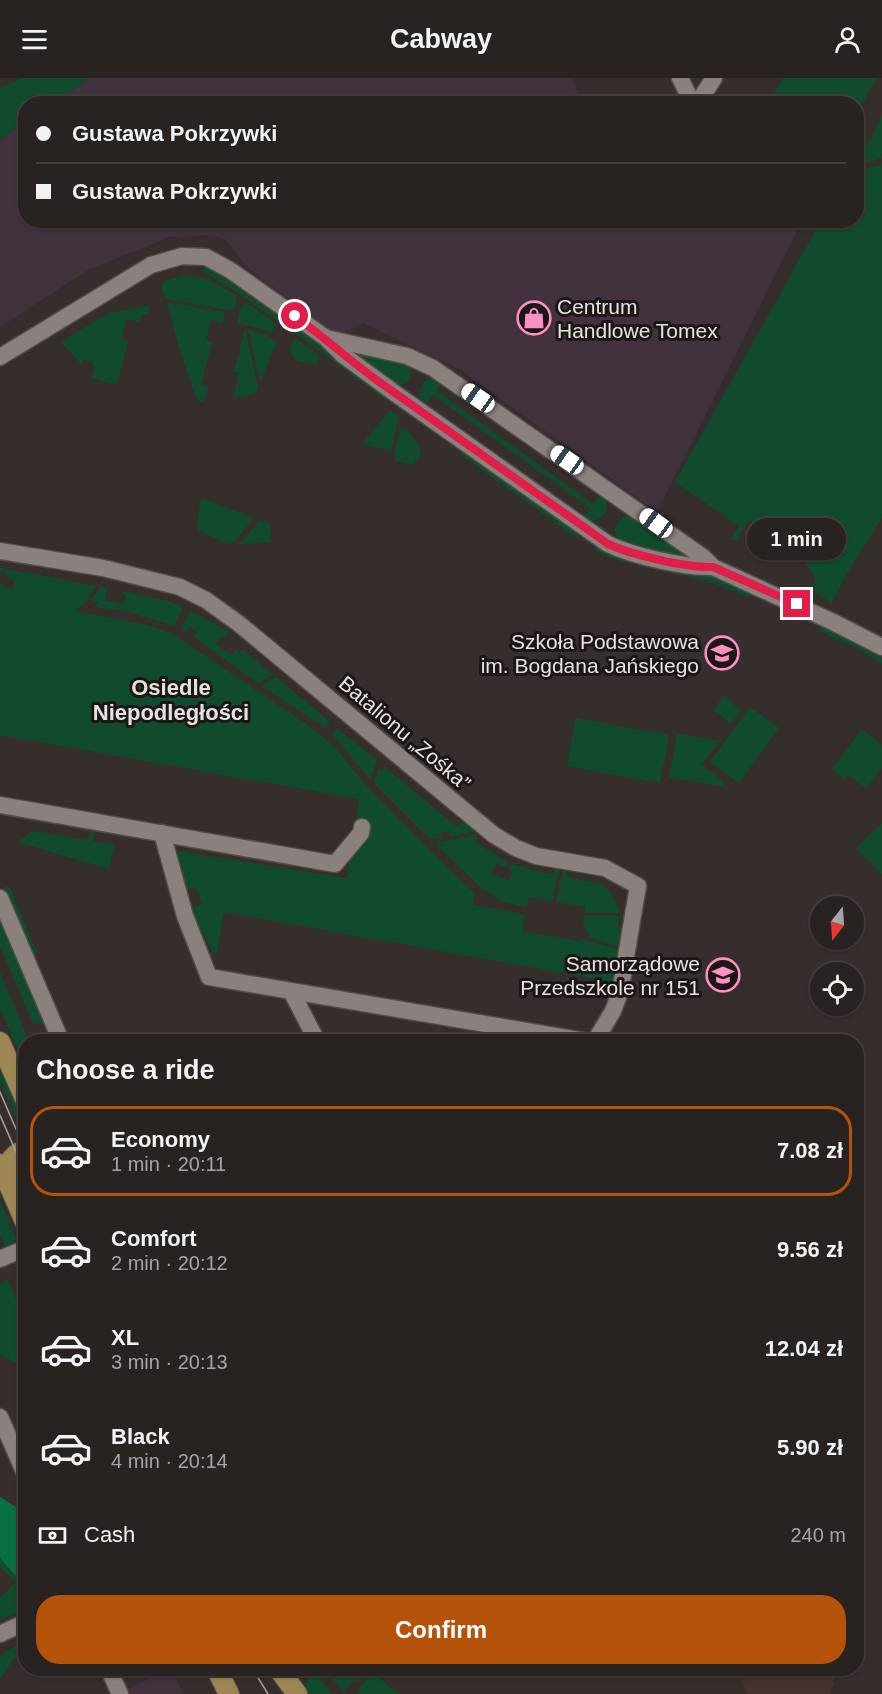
<!DOCTYPE html>
<html lang="en">
<head>
<meta charset="utf-8">
<style>
	body { margin:0; font-family:Helvetica,sans-serif; background:#342f2e; color:#f1f3f6; height:100vh; display:flex; flex-direction:column; font-size:22px; white-space:nowrap }
	* { box-sizing:border-box; margin:0 }
	p { font-size:20px; color:#a5a4a5 }
	.icon { flex:none; width:33px; height:33px; fill:none; stroke:currentColor; stroke-width:2; stroke-linecap:round; stroke-linejoin:round }
	.map { position:relative; flex:1; overflow:hidden }
	.side { position:absolute; left:18px; top:956px; width:846px; height:642px; display:flex; flex-direction:column; background:#282221; border-radius:24px; box-shadow:0 2px 4px #0004,0 0 0 2px #443f3f }
	.side>* { flex:none }
	.hud { position:absolute; left:18px; top:18px; width:846px; height:132px; border-radius:24px; box-shadow:0 2px 4px #0004,0 0 0 2px #443f3f; display:grid; align-content:center; height:132px; padding:0 18px; background:#282221 }
	.needle { width:39px; rotate:197deg }
	.controls { position:absolute; left:810px; top:818px; display:grid; gap:12px }
	.controls a { display:grid; place-items:center; width:54px; height:54px; border-radius:50%; background:#282221; box-shadow:0 2px 4px #0004,0 0 0 2px #443f3f; font-size:30px }
	.end { position:absolute; width:27px; height:27px; margin:-14px; border:8px solid #e11d48; background:#fff; box-shadow:0 0 0 3px #fff }
	.from { border-radius:50% }
	.bubble { position:absolute; height:42px; border-radius:21px; background:#282221; box-shadow:0 2px 4px #0004,0 0 0 2px #443f3f; font-size:20px; font-weight:700; line-height:42px; text-align:center }
	.car { position:absolute; width:18px; height:36px; margin:-18px -9px; border-radius:8px; box-shadow:0 0 4px 2px #0007; background:linear-gradient(#fff 24%,#345 0 40%,#fff 0 76%,#345 0 86%,#fff 0) }
	.hud b { display:flex; align-items:center; gap:21px; height:57px; font-size:22px }
	.hud b+b { border-top:2px solid #443f3f }
	.hud i { width:15px; height:15px; background:#f1f3f6 }
	ul { padding:0; list-style:none }
	li { display:flex; align-items:center; gap:18px; height:90px; margin:0 12px 9px; padding:0 6px; border:3px solid transparent; border-radius:24px }
	li div { flex:1 }
	li b { display:block; font-size:22px }
	li em { font-style:normal; font-weight:700 }
	li.current { border-color:#b45309 }
	li>.icon { width:54px; height:54px; stroke-width:1.5 }
	h2 { padding:0 18px; font-size:27px; line-height:72px }
	.pay { display:flex; align-items:center; gap:15px; height:66px; padding:0 18px; font-size:22px }
	.pay p { margin-inline-start:auto }
	.button { display:flex; gap:12px; margin-top:auto; padding:12px 18px }
	.button a { flex:1; height:69px; border-radius:24px; background:#b45309; color:#fff; font-size:24px; font-weight:700; line-height:69px; text-align:center }
	header { display:flex; justify-content:space-between; align-items:center; height:78px; padding:0 18px; background:#282221; font-size:27px; font-weight:700 }
	.map>svg:first-child { display:block }
</style>
</head>
<body>
<header><svg class="icon" aria-label="menu" viewBox="0 0 24 24"><path d="M4 6h16M4 12h16M4 18h16"/></svg>Cabway<svg class="icon" aria-label="person" viewBox="0 0 24 24"><circle cx="12" cy="8" r="4"/><path d="M4 21q1-7 8-7t8 7"/></svg></header>
<div class="map">
<svg width="882" height="1616" viewBox="0 0 882 1616">
	<rect width="100%" height="100%" fill="#362e2c"/>
	<!-- commercial -->
	<g fill="#42323e">
		<path d="M90 0H572L581 25 52 26Z"/>
		<path d="M25 43 26 142 802 143 657 434 458 290 363 245 337 257 249 191 225 161 219 159 204 157 170 159 88 192 0 249V62Z"/>
		<path d="M170 1590 184 1616H129L127 1612Z"/>
	</g>
	<!-- industrial -->
	<path fill="#46322f" d="M744 1590H833L835 1594 833 1604 834 1605 830 1616H749L746 1614 743 1604Z"/>
	<!-- green -->
	<g fill="#114b2e">
		<path d="M24 0H90L52 25 26 26 25 43 0 62V10Z"/>
		<path d="M784 0H877L857 34 856 26 768 25Z"/>
		<path d="M882 38V80L857 87V82L871 61Z"/>
		<path d="M882 87V440L846 497 832 525 814 514 815 499 794 465 748 442 737 463 731 461 739 448 675 404 821 143 856 142 857 93Z"/>
		<path d="M205 188 250 215 288 243 285 248 228 208 202 193Z"/>
		<path d="M187 197 210 202 237 218 234 233 166 221 161 209 164 203Z"/>
		<path d="M167 224 225 234 222 245 211 242 206 262 212 264 201 307 208 309 204 324 197 322 179 270Z"/>
		<path d="M247 225 277 247 271 254 237 245 241 228Z"/>
		<path d="M150 227 147 237 142 236 139 244 126 241 122 261 128 263 117 307 92 300 95 289 92 288 93 284 83 282 82 287 61 264 107 236Z"/>
		<path d="M295 248 386 314 385 321 292 253Z"/>
		<path d="M245 251 258 309 255 316 233 320 239 295 234 293Z"/>
		<path d="M248 252 264 256 277 264 260 304Z"/>
		<path d="M295 260 318 277 317 287 295 282 289 270Z"/>
		<path d="M345 271 409 286 411 295 408 304 398 309Z"/>
		<path d="M432 299 443 302 436 312 593 426 601 416C609 423 608 431 602 439 596 443 590 445 583 440L590 430 433 317 426 326C414 317 420 304 432 299Z"/>
		<path d="M390 332 399 338 391 373 362 366Z"/>
		<path d="M406 350 421 371 419 381 416 382 414 387 396 383 394 380 400 351Z"/>
		<path d="M464 371 577 454 579 462 460 376Z"/>
		<path d="M201 420 254 440 234 464 228 466 198 452 197 447Z"/>
		<path d="M626 437H632L699 482 624 468C611 456 612 448 626 437Z"/>
		<path d="M259 443 271 446 270 464 240 466Z"/>
		<path d="M600 469 702 495 752 515 750 519H747L713 505 610 480 594 472Z"/>
		<path d="M0 490 96 508 83 527 75 533 148 547 173 556 308 647 335 669 368 710 474 815 473 827 525 836 522 853 579 863 580 861 619 871 614 904 224 834 217 874 213 875 191 831 202 825 196 809 185 812 176 781 177 773 347 800 359 721 0 657V506L5 507V510L13 511 14 501 6 499V495L0 493Z"/>
		<path d="M101 509 107 510 105 522 124 526 126 517 123 516V513L168 523 183 530 174 548 129 534 95 529 98 524 90 522Z"/>
		<path d="M191 533 229 554 224 560 221 559 215 566 231 577 235 572 239 575 243 571 273 597 259 606 194 559 197 554 190 549 187 554 181 551Z"/>
		<path d="M821 547 882 580V586L859 572 818 552Z"/>
		<path d="M276 599 330 644 325 650 262 608Z"/>
		<path d="M723 618 741 632 731 646 714 632Z"/>
		<path d="M750 629 779 650 739 705 710 684Z"/>
		<path d="M575 640 669 657 660 705 567 688Z"/>
		<path d="M337 650 377 682 370 702 332 656Z"/>
		<path d="M862 651 882 667V690L866 710 848 697 845 701 832 691Z"/>
		<path d="M677 655 720 663 701 687 724 703 723 709 669 699Z"/>
		<path d="M385 689 457 749 465 740 476 753 452 758 448 754 439 755 443 759 430 761 374 705 378 691 382 693Z"/>
		<path d="M882 745V796L856 770Z"/>
		<path d="M90 751 95 752 93 763 114 767 109 791 18 764 32 753 88 762Z"/>
		<path d="M478 756 475 764 508 784 506 789 496 785 491 796 509 802 513 794 509 792 512 786 549 796 550 794 554 795 556 788 560 787 552 823 529 819 526 829 503 824 481 810 435 765Z"/>
		<path d="M564 788 567 790 566 799 602 806C609 812 618 823 619 835H585V829L556 824Z"/>
		<path d="M9 808 37 874 32 876 3 810Z"/>
		<path d="M584 838H626L625 840 619 839 618 849 624 850 620 868 592 861 583 847Z"/>
		<path d="M0 840 46 946 33 945 0 868Z"/>
		<path d="M0 894 29 963H26L25 989 0 930Z"/>
		<path d="M0 986 25 1046V1062L0 1003Z"/>
		<path d="M0 1122 16 1160 13 1165 5 1169 0 1157Z"/>
		<path d="M8 1202 25 1244V1285L21 1287 0 1277V1206Z"/>
		<path d="M0 1480 26 1508 25 1531 0 1542V1520L16 1504 0 1489Z"/>
		<path d="M25 1561V1573L13 1582 0 1601V1578Z"/>
		<path d="M309 1590H310L332 1616H308L305 1612Z"/>
		<path d="M327 1590H367L369 1592 359 1603H353L344 1614 325 1592Z"/>
		<path d="M373 1595 399 1616H361L358 1612Z"/>
	</g>
	<!-- forest -->
	<path fill="#097043" d="M0 1419 16 1429 25 1451V1508L0 1480Z"/>
	<g fill="none" stroke-linecap="round" stroke-linejoin="round">
		<!-- minor casing -->
		<g stroke="#524c49" stroke-width="19">
			<g id="minor">
				<path d="M680 0 693 26"/>
				<path d="M697 26 714 0"/>
				<path d="M326 260 407 278 433 290 703 479 713 489 833 544 882 569"/>
				<path d="M0 279 151 187 182 178 206 179 230 192 326 260 343 277 396 316 608 466C633 478 686 490 713 489"/>
				<path d="M0 473 103 490 180 509 206 522 238 545 494 757 516 770 536 778 605 790 638 808 620 914 613 933 595 963"/>
				<path d="M0 727 335 786 361 755 362 749"/>
				<path d="M162 755 185 838 209 899 585 963"/>
				<path d="M0 820 61 963"/>
				<path d="M291 913 317 963"/>
				<path d="M0 1181 26 1170"/>
				<path d="M0 1339 26 1398"/>
				<path d="M0 1556 26 1544"/>
				<path d="M108 1590 120 1616"/>
			</g>
		</g>
		<!-- major casing -->
		<g stroke="#524c49" stroke-width="22">
			<g id="major">
				<path d="M0 964 26 1023"/>
				<path d="M0 1086 26 1146"/>
				<path d="M8 1104C5 1090 10 1076 26 1072"/>
				<path d="M216 1590 229 1616"/>
				<path d="M278 1590 297 1616"/>
			</g>
		</g>
		<!-- minor -->
		<use href="#minor" stroke="#8a817e" stroke-width="16"/>
		<!-- major -->
		<use href="#major" stroke="#9d8653" stroke-width="20"/>
		<!-- tram -->
		<g stroke="#a6a09e" stroke-width="1.5">
			<path d="M0 1014 26 1074"/>
			<path d="M0 1037 26 1097"/>
			<path d="M252 1590 268 1616"/>
		</g>
	</g>
	<g fill="none" stroke-linecap="round" stroke-linejoin="round">
		<!-- route -->
		<path stroke="#e11d48" stroke-width="8" d="M295 238C324 259 349 282 378 303L608 466C632 477 687 490 713 489L797 526"/>
	</g>
	<!-- icons -->
	<defs>
		<g id="shop-ring" transform="scale(1.725)"><circle r="9.5" fill="#1b1716" stroke="#fc8fc3" stroke-width="1.5"/><path d="M-5-2.5h2.3a2.7 3.5 0 0 1 5.4 0H5L5.5 6h-11ZM-1.5-2.5h3a1.5 2.3 0 0 0-3 0Z" fill="#fc8fc3"/></g>
		<g id="school-ring" transform="scale(1.725)"><circle r="9.5" fill="#1b1716" stroke="#fc8fc3" stroke-width="1.5"/><path d="M0-5L7-2L0 1L-7-2ZM-4 1L0 2.5L4 1V4Q0 6-4 4Z" fill="#fc8fc3"/></g>
	</defs>
	<g fill-rule="evenodd">
		<use href="#shop-ring" x="534" y="240"/>
		<use href="#school-ring" x="722" y="575"/>
		<use href="#school-ring" x="723" y="897"/>
	</g>
	<g text-anchor="middle" dominant-baseline="central" stroke-width="6" stroke-linejoin="round" paint-order="stroke">
		<!-- poi labels -->
		<g font-size="21" fill="#e7e2e0" stroke="#1b1716" text-anchor="end">
			<text x="557" y="228" text-anchor="start">Centrum<tspan x="557" dy="24">Handlowe Tomex</tspan></text>
			<text x="699" y="563">Szkoła Podstawowa<tspan x="699" dy="24">im. Bogdana Jańskiego</tspan></text>
			<text x="700" y="885">Samorządowe<tspan x="700" dy="24">Przedszkole nr 151</tspan></text>
		</g>
		<!-- street labels -->
		<g font-size="21" fill="#e7e2e0" stroke="#1b1716">
			<text transform="translate(405 655) rotate(40)">Batalionu „Zośka”</text>
		</g>
		<!-- neighbourhood labels -->
		<g font-size="22" font-weight="bold" fill="#e7e2e0" stroke="#1b1716">
			<text x="171" y="609">Osiedle<tspan x="171" dy="25">Niepodległości</tspan></text>
		</g>
	</g>
</svg>
<div class="controls">
<a><svg class="needle" viewBox="-14 -14 28 28"><path d="M0-13l5 13h-10z" fill="#e53935"/><path d="M0 13l5-13h-10z" fill="#a5a4a5"/></svg></a>
<a><svg class="icon" aria-label="locate" viewBox="0 0 24 24"><circle cx="12" cy="12" r="6"/><path d="M12 2v4M12 18v4M2 12h4M18 12h4"/></svg></a>
</div>
<i class="end from" style="left:295px;top:238px"></i>
<i class="end" style="left:797px;top:526px"></i>
<div class="bubble" style="left:747px;top:440px;width:99px">1 min</div>
<i class="car" style="left:478px;top:320px;rotate:305deg"></i>
<i class="car" style="left:567px;top:382px;rotate:305deg"></i>
<i class="car" style="left:656px;top:445px;rotate:306deg"></i>
<div class="hud">
<b><i class="from"></i>Gustawa Pokrzywki</b>
<b><i></i>Gustawa Pokrzywki</b>
</div>
<section class="side">
<h2>Choose a ride</h2>
<ul>
<li class="current"><svg class="icon" aria-label="car" viewBox="0 0 24 24"><path d="M5 17H2v-5l4-1 3-4h7l3 4 3 1v5h-3M9 17h6M6 11h13"/><circle cx="7" cy="17" r="2"/><circle cx="17" cy="17" r="2"/></svg><div><b>Economy</b><p>1 min · 20:11</p></div><em>7.08 zł</em></li>
<li><svg class="icon" aria-label="car" viewBox="0 0 24 24"><path d="M5 17H2v-5l4-1 3-4h7l3 4 3 1v5h-3M9 17h6M6 11h13"/><circle cx="7" cy="17" r="2"/><circle cx="17" cy="17" r="2"/></svg><div><b>Comfort</b><p>2 min · 20:12</p></div><em>9.56 zł</em></li>
<li><svg class="icon" aria-label="car" viewBox="0 0 24 24"><path d="M5 17H2v-5l4-1 3-4h7l3 4 3 1v5h-3M9 17h6M6 11h13"/><circle cx="7" cy="17" r="2"/><circle cx="17" cy="17" r="2"/></svg><div><b>XL</b><p>3 min · 20:13</p></div><em>12.04 zł</em></li>
<li><svg class="icon" aria-label="car" viewBox="0 0 24 24"><path d="M5 17H2v-5l4-1 3-4h7l3 4 3 1v5h-3M9 17h6M6 11h13"/><circle cx="7" cy="17" r="2"/><circle cx="17" cy="17" r="2"/></svg><div><b>Black</b><p>4 min · 20:14</p></div><em>5.90 zł</em></li>
</ul>
<div class="pay"><svg class="icon" aria-label="cash" viewBox="0 0 24 24"><path d="M3 7h18v10H3z"/><circle cx="12" cy="12" r="2"/></svg>Cash<p>240 m</p></div>
<div class="button"><a>Confirm</a></div>
</section>
</div>
</body>
</html>
